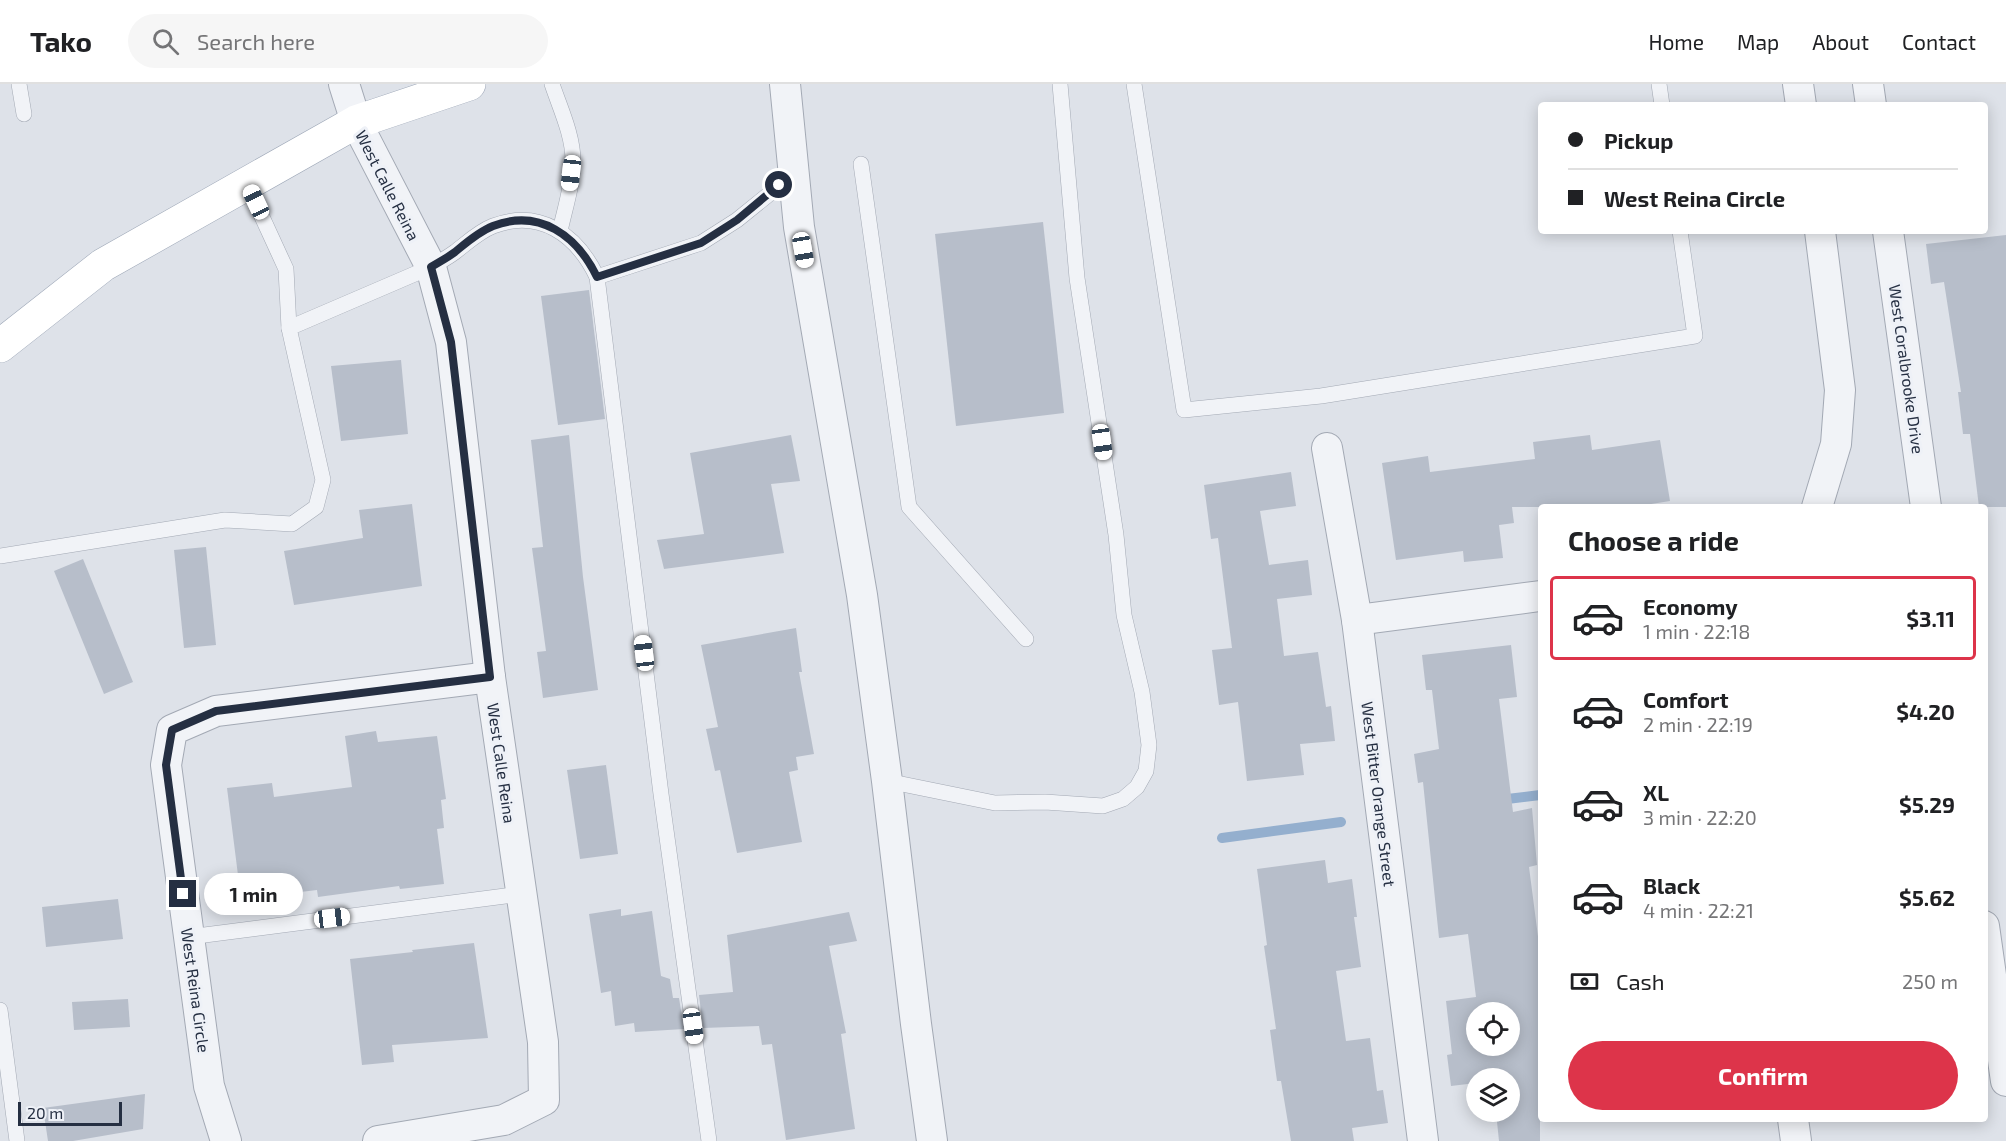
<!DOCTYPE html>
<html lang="en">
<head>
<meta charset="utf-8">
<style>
	body { margin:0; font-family:"Exo 2",sans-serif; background:#f6f6f6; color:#202124; height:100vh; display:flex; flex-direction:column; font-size:22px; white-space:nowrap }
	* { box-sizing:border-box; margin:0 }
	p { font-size:20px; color:#757577 }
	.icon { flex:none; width:33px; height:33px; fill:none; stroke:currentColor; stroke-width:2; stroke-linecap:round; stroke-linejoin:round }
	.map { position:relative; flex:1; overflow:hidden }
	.sheet { position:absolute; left:1538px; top:420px; width:450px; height:618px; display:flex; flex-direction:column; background:#fff; border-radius:6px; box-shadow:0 3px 15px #0003 }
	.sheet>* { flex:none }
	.top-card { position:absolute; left:1538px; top:18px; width:450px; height:132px; border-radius:6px; box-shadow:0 3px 15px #0003; display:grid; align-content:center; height:132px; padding:0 30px; background:#fff }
	.fabs { position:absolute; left:1466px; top:918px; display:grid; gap:12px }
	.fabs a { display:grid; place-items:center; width:54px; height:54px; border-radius:50%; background:#fff; box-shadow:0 3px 15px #0003; font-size:30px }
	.scale { position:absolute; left:18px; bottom:15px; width:104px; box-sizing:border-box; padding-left:6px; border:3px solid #252f42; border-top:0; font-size:16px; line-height:21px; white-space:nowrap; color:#252f42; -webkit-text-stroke:4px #eef1f7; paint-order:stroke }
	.end { position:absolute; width:27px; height:27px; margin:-14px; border:8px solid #252f42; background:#fff; box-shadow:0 0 0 3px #fff }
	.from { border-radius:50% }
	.bubble { position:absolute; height:42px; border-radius:21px; background:#fff; box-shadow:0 3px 15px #0003; font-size:20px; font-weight:700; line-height:42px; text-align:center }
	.car { position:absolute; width:18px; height:36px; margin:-18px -9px; border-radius:8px; box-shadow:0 0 4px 2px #0007; background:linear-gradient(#fff 24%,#345 0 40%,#fff 0 76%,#345 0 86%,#fff 0) }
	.top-card b { display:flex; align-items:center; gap:21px; height:57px; font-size:22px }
	.top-card b+b { border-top:2px solid #e0e0e0 }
	.top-card i { width:15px; height:15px; background:#202124 }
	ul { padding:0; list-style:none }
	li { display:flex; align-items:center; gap:18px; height:84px; margin:0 12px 9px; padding:0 18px; border:3px solid transparent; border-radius:6px }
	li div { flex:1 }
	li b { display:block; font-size:22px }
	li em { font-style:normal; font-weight:700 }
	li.current { border-color:#dd344a }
	li>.icon { width:54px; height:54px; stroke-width:1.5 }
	h2 { padding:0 30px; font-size:27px; line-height:72px }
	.pay { display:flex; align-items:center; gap:15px; height:66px; padding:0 30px; font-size:22px }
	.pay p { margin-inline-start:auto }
	.primary-button { display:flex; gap:12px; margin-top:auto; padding:12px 30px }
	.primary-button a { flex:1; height:69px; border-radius:36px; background:#dd344a; color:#fff; font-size:24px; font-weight:700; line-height:69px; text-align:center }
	header { display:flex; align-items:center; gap:36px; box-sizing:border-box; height:84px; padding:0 30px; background:#fff; border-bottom:2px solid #e0e0e0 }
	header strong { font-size:28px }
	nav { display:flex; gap:33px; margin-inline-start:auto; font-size:21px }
	.search { width:420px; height:54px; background:#f6f6f6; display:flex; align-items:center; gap:15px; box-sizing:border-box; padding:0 21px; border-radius:33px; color:#757577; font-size:22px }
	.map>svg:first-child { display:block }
</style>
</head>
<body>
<header>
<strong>Tako</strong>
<div class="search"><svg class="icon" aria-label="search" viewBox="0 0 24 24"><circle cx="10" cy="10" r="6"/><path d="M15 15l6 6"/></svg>Search here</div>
<nav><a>Home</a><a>Map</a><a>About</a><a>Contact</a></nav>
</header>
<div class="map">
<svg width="2006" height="1057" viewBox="0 0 2006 1057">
	<rect width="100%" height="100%" fill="#dee2e9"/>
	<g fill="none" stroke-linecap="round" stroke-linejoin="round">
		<!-- stream -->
		<g stroke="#94afce" stroke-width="10">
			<path d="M1499 716 1540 711"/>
			<path d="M1222 754 1341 738"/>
		</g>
	</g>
	<!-- building -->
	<g fill="#b7beca" fill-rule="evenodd">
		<path d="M1043 138 1064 329 956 342 935 150Z"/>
		<path d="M2006 151V423H1979L1970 350H1963L1958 308H1961L1944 198 1931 200 1926 160Z"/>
		<path d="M589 206 605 335 558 341 541 212Z"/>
		<path d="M401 276 408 350 341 357 331 282Z"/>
		<path d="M569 351 583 493 598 606 543 614 537 568 546 567 532 464 543 463 531 356Z"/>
		<path d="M791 351 800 397 771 400 784 469 664 485 657 456 704 450 690 369Z"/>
		<path d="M1590 351 1592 366 1660 356 1670 417 1645 421 1646 423H1512L1514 439 1499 441 1503 474 1464 478 1463 467 1396 476 1382 379 1428 372 1430 388 1535 375 1533 358Z"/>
		<path d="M1291 388 1296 422 1260 427 1269 481 1308 476 1312 511 1277 515 1284 572 1318 568 1326 623 1331 622 1335 657 1300 660 1304 691 1247 697 1238 618 1219 621 1212 566 1232 564 1218 454 1211 455 1204 401Z"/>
		<path d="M412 420 422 502 294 521 284 467 363 454 359 426Z"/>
		<path d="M206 463 216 561 184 564 174 466Z"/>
		<path d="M83 475 133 598 104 610 54 487Z"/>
		<path d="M796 544 802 588H799L814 670 796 673 798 686 789 688 802 758 737 769 720 686 715 687 706 645 718 643 701 561Z"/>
		<path d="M1511 561 1517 613 1499 615 1513 728 1532 724 1537 781 1529 783 1540 868V1057H1499L1496 1028H1509V994H1476V999L1451 1002 1447 971 1452 970 1446 917 1476 913 1468 850 1439 854 1423 698 1418 699 1414 670 1439 665 1432 606H1426L1422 571ZM1476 928H1509V962H1476Z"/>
		<path d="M376 647 378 658 437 652 446 715 441 716 444 744 437 745 444 800 400 805 399 802 318 813 317 806 241 815 227 704 272 699 274 713 352 703 345 652Z"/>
		<path d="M606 681 618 770 580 775 567 686Z"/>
		<path d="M1325 776 1328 799 1352 795 1357 833H1354L1361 883 1336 887 1346 957 1370 954 1377 1007 1383 1006 1388 1039 1352 1044 1354 1057H1291L1281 997H1277L1270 946 1276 945 1264 862 1267 861 1257 785Z"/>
		<path d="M118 815 123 855 46 863 42 823Z"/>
		<path d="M621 825V832L652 827 661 892 670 895 673 914H679L684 945 635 948 634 939 615 942 611 907 601 909 589 830Z"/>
		<path d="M849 828 857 857 829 862 846 949 841 950 855 1045 786 1056 772 960 762 961 759 942 703 944 699 911 733 908 727 851Z"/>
		<path d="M474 859 488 954 392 961 394 978 362 981 350 875 413 868 412 866Z"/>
		<path d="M128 915 130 943 74 946 72 918Z"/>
		<path d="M145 1010 143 1045 73 1057H48L43 1024Z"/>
	</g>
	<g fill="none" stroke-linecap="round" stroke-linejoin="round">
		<!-- service casing -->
		<g stroke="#a3a9b4" stroke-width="16">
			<g id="service">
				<path d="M19 0 24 30"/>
				<path d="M552 0C560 24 573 51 573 77 573 100 565 124 560 147"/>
				<path d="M1134 0 1184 326 1321 312 1695 252 1680 147"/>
				<path d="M1659 0 1662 21"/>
				<path d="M861 80 909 423 1026 555"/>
				<path d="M247 100 286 185 289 244"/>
				<path d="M597 193 701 159 737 136 794 90"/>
				<path d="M0 472 225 436 292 440 316 423 323 396 289 244 431 183C439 178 447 174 455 168 467 159 478 148 493 142 540 124 577 151 597 193L661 710 709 1057"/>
				<path d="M887 697 995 719 1045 718 1103 722 1123 715 1137 703 1146 687 1149 661 1142 608 1124 531 1116 451 1077 194 1060 0"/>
				<path d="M189 853 521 810"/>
				<path d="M0 926 17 1057"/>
			</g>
		</g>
		<!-- minor casing -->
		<g stroke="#a3a9b4" stroke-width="32">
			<g id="minor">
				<path d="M344 0 356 38 431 183 451 258 490 593 543 958 544 1016 504 1036 378 1057"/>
				<path d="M785 0 799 143 862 511 887 697 916 940 932 1057"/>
				<path d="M1798 0 1801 21"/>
				<path d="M1868 0 1871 21"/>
				<path d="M1888 147 1926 423"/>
				<path d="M1327 364 1357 536 1423 1057"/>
				<path d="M1817 423 1836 360 1840 306 1820 147"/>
				<path d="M1357 536 1540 512"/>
				<path d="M1984 842 2006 997"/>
				<path d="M1793 1035 1796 1057"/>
				<path d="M226 1057 209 1002 166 681 172 646 216 627 490 593"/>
			</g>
		</g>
		<!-- primary casing -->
		<g stroke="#9ca6b6" stroke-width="34">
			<path id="primary" d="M0 262 103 181 356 38 469 0"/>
		</g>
		<!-- service -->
		<use href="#service" stroke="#f1f3f7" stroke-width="15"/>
		<!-- minor -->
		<use href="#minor" stroke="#f1f3f7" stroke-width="30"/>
		<!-- primary -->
		<use href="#primary" stroke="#fff" stroke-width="33"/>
	</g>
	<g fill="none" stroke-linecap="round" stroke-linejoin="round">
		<!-- route -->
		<path stroke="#252f42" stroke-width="8" d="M183 810 166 681 172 646 216 627 490 593 451 258 431 183C439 178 447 174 455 168 466 159 478 148 493 142 540 124 577 152 597 193L701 159 737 136 779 101"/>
	</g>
	<g text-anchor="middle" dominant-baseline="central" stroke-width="6" stroke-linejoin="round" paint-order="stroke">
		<!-- street labels -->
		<g font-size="16" fill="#252f42" stroke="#eef1f7">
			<text transform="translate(388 101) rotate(63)">West Calle Reina</text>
			<text transform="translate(1907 285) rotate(82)">West Coralbrooke Drive</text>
			<text transform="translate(502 679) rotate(82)">West Calle Reina</text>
			<text transform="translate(1379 710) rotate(83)">West Bitter Orange Street</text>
			<text transform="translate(196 906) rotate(82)">West Reina Circle</text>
		</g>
	</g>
</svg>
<div class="fabs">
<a><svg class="icon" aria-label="locate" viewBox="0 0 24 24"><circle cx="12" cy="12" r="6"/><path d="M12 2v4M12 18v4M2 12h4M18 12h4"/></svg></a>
<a><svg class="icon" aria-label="layers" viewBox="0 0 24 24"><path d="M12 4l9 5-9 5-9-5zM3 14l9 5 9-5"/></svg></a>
</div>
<div class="scale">20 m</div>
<i class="end from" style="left:779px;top:101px"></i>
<i class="end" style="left:183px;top:810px"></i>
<div class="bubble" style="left:204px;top:789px;width:99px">1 min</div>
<i class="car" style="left:571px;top:89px;rotate:187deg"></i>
<i class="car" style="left:256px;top:118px;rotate:335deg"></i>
<i class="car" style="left:803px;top:166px;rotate:170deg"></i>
<i class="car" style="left:1102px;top:358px;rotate:172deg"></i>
<i class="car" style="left:644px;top:569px;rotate:353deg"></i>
<i class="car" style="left:332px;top:834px;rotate:83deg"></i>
<i class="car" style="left:693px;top:942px;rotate:172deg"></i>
<div class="top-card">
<b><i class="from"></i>Pickup</b>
<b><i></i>West Reina Circle</b>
</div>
<section class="sheet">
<h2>Choose a ride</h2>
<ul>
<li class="current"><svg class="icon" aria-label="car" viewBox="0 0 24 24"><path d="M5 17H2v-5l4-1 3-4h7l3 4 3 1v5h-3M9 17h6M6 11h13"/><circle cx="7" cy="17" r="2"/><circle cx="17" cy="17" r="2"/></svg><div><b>Economy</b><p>1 min · 22:18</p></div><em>$3.11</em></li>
<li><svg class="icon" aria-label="car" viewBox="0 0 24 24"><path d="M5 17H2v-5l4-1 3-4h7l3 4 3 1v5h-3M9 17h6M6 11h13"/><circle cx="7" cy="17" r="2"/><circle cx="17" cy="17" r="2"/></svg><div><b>Comfort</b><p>2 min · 22:19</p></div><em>$4.20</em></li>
<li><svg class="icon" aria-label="car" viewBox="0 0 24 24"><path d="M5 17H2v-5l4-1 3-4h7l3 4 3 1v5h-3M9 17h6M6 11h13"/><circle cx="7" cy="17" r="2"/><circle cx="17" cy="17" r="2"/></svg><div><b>XL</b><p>3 min · 22:20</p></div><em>$5.29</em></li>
<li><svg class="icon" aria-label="car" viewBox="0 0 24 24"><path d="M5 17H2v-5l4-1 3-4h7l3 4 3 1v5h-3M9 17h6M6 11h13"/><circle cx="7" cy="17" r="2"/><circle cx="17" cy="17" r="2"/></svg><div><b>Black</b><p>4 min · 22:21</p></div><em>$5.62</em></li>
</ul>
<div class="pay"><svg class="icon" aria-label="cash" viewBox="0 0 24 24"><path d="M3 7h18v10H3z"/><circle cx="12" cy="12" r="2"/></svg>Cash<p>250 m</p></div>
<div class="primary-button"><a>Confirm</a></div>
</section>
</div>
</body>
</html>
